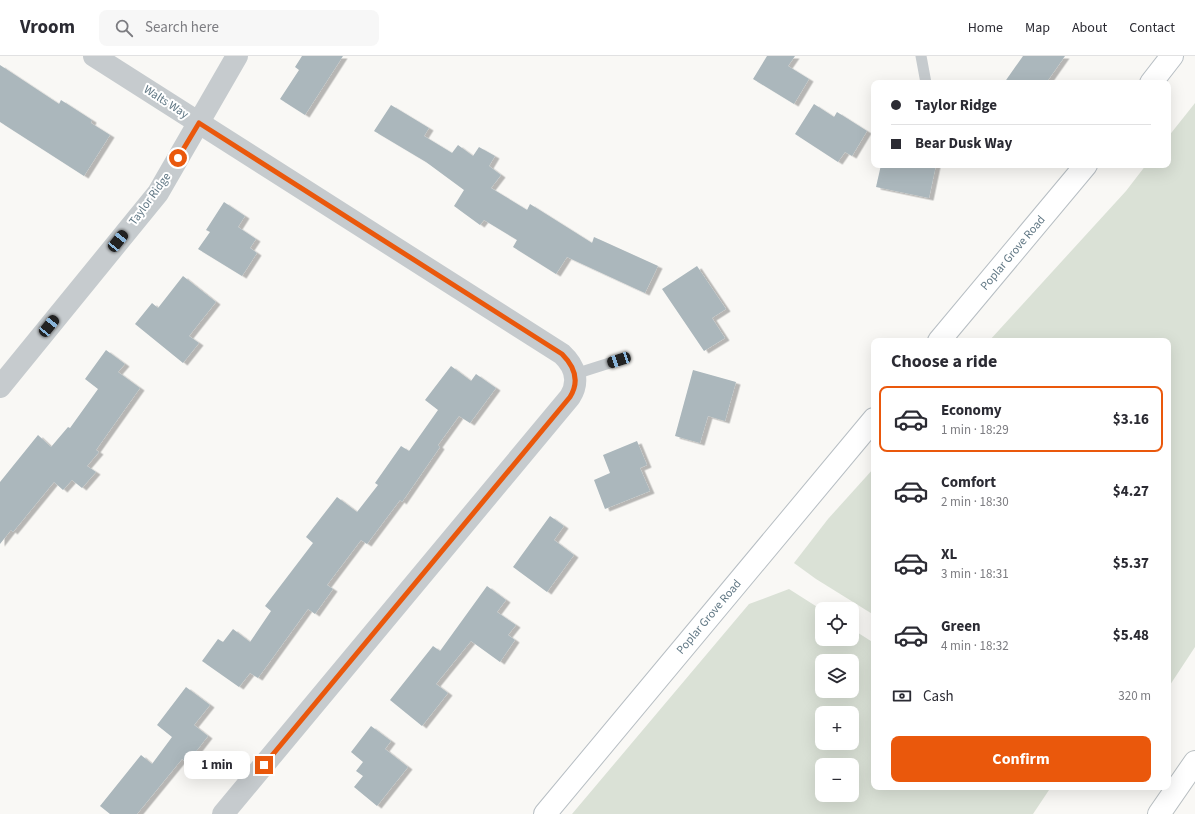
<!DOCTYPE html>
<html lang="en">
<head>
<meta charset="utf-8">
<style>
	body { margin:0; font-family:"Source Sans 3",sans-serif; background:#f7f7f7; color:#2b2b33; height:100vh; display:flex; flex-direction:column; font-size:15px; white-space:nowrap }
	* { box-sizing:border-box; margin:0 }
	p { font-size:13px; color:#7c7c81 }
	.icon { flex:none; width:22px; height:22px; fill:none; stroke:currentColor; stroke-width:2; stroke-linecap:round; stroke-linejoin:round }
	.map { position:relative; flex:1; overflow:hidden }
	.panel { position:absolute; left:871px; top:282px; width:300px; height:452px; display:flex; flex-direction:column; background:#fff; border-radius:8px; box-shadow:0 4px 16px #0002 }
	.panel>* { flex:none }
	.guide { position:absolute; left:871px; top:24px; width:300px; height:88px; border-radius:8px; box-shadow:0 4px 16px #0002; display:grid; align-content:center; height:88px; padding:0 20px; background:#fff }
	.tools { position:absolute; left:815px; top:546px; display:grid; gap:8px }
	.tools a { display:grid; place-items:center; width:44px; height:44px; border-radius:8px; background:#fff; box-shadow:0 4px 16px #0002; font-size:20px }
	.end { position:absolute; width:18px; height:18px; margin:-9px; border:5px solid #ea580c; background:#fff; box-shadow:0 0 0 2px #fff }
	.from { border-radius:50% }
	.bubble { position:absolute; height:28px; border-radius:8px; background:#fff; box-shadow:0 4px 16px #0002; font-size:13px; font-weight:700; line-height:28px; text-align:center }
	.car { position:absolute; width:12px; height:24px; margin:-12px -6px; border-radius:5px; box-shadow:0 0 3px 1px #0007; background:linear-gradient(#222 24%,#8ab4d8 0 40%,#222 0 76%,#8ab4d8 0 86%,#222 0) }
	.guide b { display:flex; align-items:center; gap:14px; height:38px; font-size:15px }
	.guide b+b { border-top:1px solid #e1e1e2 }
	.guide i { width:10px; height:10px; background:#2b2b33 }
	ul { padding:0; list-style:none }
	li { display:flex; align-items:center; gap:12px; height:66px; margin:0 8px 6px; padding:0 12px; border:2px solid transparent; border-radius:8px }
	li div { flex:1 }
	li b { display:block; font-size:15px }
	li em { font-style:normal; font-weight:700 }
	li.current { border-color:#ea580c }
	li>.icon { width:36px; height:36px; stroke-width:1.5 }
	h2 { padding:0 20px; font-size:18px; line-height:48px }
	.pay { display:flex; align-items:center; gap:10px; height:44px; padding:0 20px; font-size:15px }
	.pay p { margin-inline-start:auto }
	.cta { display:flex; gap:8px; margin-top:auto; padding:8px 20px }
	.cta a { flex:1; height:46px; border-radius:8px; background:#ea580c; color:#fff; font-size:16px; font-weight:700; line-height:46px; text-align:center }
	header { display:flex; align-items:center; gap:24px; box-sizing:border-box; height:56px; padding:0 20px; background:#fff; border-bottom:1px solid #e1e1e2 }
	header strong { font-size:19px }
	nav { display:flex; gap:22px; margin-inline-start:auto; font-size:14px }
	.search { width:280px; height:36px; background:#f7f7f7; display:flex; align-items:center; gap:10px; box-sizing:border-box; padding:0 14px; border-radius:8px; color:#7c7c81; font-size:15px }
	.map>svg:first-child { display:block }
</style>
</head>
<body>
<header>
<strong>Vroom</strong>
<div class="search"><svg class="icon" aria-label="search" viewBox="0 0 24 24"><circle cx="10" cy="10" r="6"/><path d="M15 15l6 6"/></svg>Search here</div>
<nav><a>Home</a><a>Map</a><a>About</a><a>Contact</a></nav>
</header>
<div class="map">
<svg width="1195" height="758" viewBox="0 0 1195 758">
	<defs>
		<filter id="shadow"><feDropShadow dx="4.5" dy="2.5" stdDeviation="0" flood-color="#0004"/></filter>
	</defs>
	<rect width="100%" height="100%" fill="#f9f8f5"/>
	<!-- green -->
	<g fill="#dae1d6" fill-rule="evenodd">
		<path d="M1195 47V591L1168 632V285H989L1126 135 1146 109H1168V81Z"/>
		<path d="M874 412V559L816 523 794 507 828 463Z"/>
		<path d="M789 533 822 554V583H852V573L874 587V731H1051L1033 758H572L749 548ZM822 605H852V635H822ZM822 657H852V687H822ZM822 709H852V739H822Z"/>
	</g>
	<!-- building -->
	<g fill="#abb7bc" filter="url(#shadow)">
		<path d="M302 0H343L305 59 280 43 299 14 295 11Z"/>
		<path d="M767 0H795L788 10 809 23 794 48 753 23Z"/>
		<path d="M1023 0H1065L1046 27H1004Z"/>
		<path d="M0 9 59 48 61 44 92 64 91 67 110 79 84 120 0 66Z"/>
		<path d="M814 48 834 61 837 56 867 75 852 100 845 96 838 106 795 78Z"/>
		<path d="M391 49 429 72 424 80 452 97 458 89 473 100 479 91 495 100 489 110 501 119 491 132 527 154 530 148 592 187 594 181 658 210 645 237 567 201 556 218 513 191 517 184 484 164 480 169 454 150 464 134 426 106 374 75Z"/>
		<path d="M881 109H936L929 142 876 131Z"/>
		<path d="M224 146 245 160 238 171 256 183 250 192 257 197 242 220 198 193 210 176 206 174Z"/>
		<path d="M697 210 726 253 712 262 725 282 704 295 662 233Z"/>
		<path d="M183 220 216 246 189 280 199 287 183 307 135 268 152 247 158 252Z"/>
		<path d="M106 294 125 308 118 316 140 332 96 394 99 396 87 410 96 416 82 432 72 424 63 434 54 426 13 476 11 474 0 488V426L38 379 51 391 68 371 70 372 98 333 85 323Z"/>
		<path d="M451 310 471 325 476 318 496 332 470 367 459 360 438 389 440 391 402 446 400 444 367 488 361 484 327 529 333 533 315 558 308 553 258 622 250 617 239 631 202 605 218 583 223 586 233 573 250 586 271 555 265 550 313 487 306 481 337 441 357 456 378 429 375 427 401 390 409 395 438 354 425 344Z"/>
		<path d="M693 314 736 326 725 365 708 360 700 387 675 380Z"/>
		<path d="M637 385 647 409 640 412 650 435 605 453 594 424 610 417 603 399Z"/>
		<path d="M550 460 564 470 554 484 574 499 547 536 513 511Z"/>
		<path d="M487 530 506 544 497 556 516 569 508 579 515 584 500 606 471 585 436 628 448 637 422 670 390 644 433 590 440 595Z"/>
		<path d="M186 631 210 649 194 669 208 680 187 707 182 703 137 758H110L100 750 141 699 152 708 172 681 157 669Z"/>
		<path d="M371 670 391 685 385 693 408 711 377 750 354 731 363 720 356 715 363 706 351 696Z"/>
	</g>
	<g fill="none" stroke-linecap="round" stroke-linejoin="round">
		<!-- secondary casing -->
		<g stroke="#b7bec3" stroke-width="24">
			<g id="secondary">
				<path d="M1151 27 1172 0"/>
				<path d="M939 285 1086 109"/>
				<path d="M545 758 874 363"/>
			</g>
		</g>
		<!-- primary casing -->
		<g stroke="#b8bec1" stroke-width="24">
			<path id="primary" d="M1159 758 1195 706"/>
		</g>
		<!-- lane -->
		<g stroke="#c6cbce" stroke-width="11">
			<path d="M921 0 926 27"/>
			<path d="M575 318 619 304"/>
		</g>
		<!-- street -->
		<g stroke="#c6cbce" stroke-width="22">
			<path d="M94 0 562 298C575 310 580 325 570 341L223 758"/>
			<path d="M0 331 158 137 237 0"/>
		</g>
		<!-- secondary -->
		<use href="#secondary" stroke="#fff" stroke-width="22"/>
		<!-- primary -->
		<use href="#primary" stroke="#fff" stroke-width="22"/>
	</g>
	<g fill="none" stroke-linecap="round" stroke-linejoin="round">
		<!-- route -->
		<path stroke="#ea580c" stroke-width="5" d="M178 102 199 67 562 298C574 310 580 325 570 341L264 709"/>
	</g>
	<g text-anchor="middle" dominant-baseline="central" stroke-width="4" stroke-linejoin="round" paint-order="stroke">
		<!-- street labels -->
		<g font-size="12" fill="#607784" stroke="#fff">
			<text transform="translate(166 46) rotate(33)">Walts Way</text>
			<text transform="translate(150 143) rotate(-54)">Taylor Ridge</text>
			<text transform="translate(1013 197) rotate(-50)">Poplar Grove Road</text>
			<text transform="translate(709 561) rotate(-50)">Poplar Grove Road</text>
		</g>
	</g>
</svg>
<div class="tools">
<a><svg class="icon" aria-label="locate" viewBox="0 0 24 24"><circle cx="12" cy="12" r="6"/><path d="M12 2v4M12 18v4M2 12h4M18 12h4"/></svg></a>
<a><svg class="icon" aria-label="layers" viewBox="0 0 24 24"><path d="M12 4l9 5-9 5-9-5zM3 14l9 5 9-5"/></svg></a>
<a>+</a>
<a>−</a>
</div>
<i class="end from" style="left:178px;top:102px"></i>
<i class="end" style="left:264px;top:709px"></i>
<div class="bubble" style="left:184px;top:695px;width:66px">1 min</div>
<i class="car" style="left:118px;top:185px;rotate:39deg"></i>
<i class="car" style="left:49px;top:270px;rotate:39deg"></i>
<i class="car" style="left:619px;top:304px;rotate:252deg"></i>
<div class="guide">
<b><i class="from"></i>Taylor Ridge</b>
<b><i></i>Bear Dusk Way</b>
</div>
<section class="panel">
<h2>Choose a ride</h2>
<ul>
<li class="current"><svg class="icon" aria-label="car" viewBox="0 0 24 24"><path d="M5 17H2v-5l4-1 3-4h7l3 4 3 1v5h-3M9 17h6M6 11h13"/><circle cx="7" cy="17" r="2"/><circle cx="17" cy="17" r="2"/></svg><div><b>Economy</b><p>1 min · 18:29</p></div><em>$3.16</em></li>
<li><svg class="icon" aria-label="car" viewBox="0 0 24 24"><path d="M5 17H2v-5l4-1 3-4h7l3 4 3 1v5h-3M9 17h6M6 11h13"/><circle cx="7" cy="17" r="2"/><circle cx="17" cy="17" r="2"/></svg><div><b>Comfort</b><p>2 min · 18:30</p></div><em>$4.27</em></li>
<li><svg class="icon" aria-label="car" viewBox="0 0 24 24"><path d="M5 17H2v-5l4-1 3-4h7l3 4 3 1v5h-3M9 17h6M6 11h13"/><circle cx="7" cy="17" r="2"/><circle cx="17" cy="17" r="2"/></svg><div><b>XL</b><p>3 min · 18:31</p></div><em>$5.37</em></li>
<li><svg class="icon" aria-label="car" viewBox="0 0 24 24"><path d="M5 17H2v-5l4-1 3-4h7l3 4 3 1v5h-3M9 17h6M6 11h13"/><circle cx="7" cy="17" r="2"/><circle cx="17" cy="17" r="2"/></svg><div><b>Green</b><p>4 min · 18:32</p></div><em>$5.48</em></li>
</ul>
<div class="pay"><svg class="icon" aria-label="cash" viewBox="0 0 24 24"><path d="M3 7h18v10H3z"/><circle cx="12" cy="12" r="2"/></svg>Cash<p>320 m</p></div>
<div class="cta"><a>Confirm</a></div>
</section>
</div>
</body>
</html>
